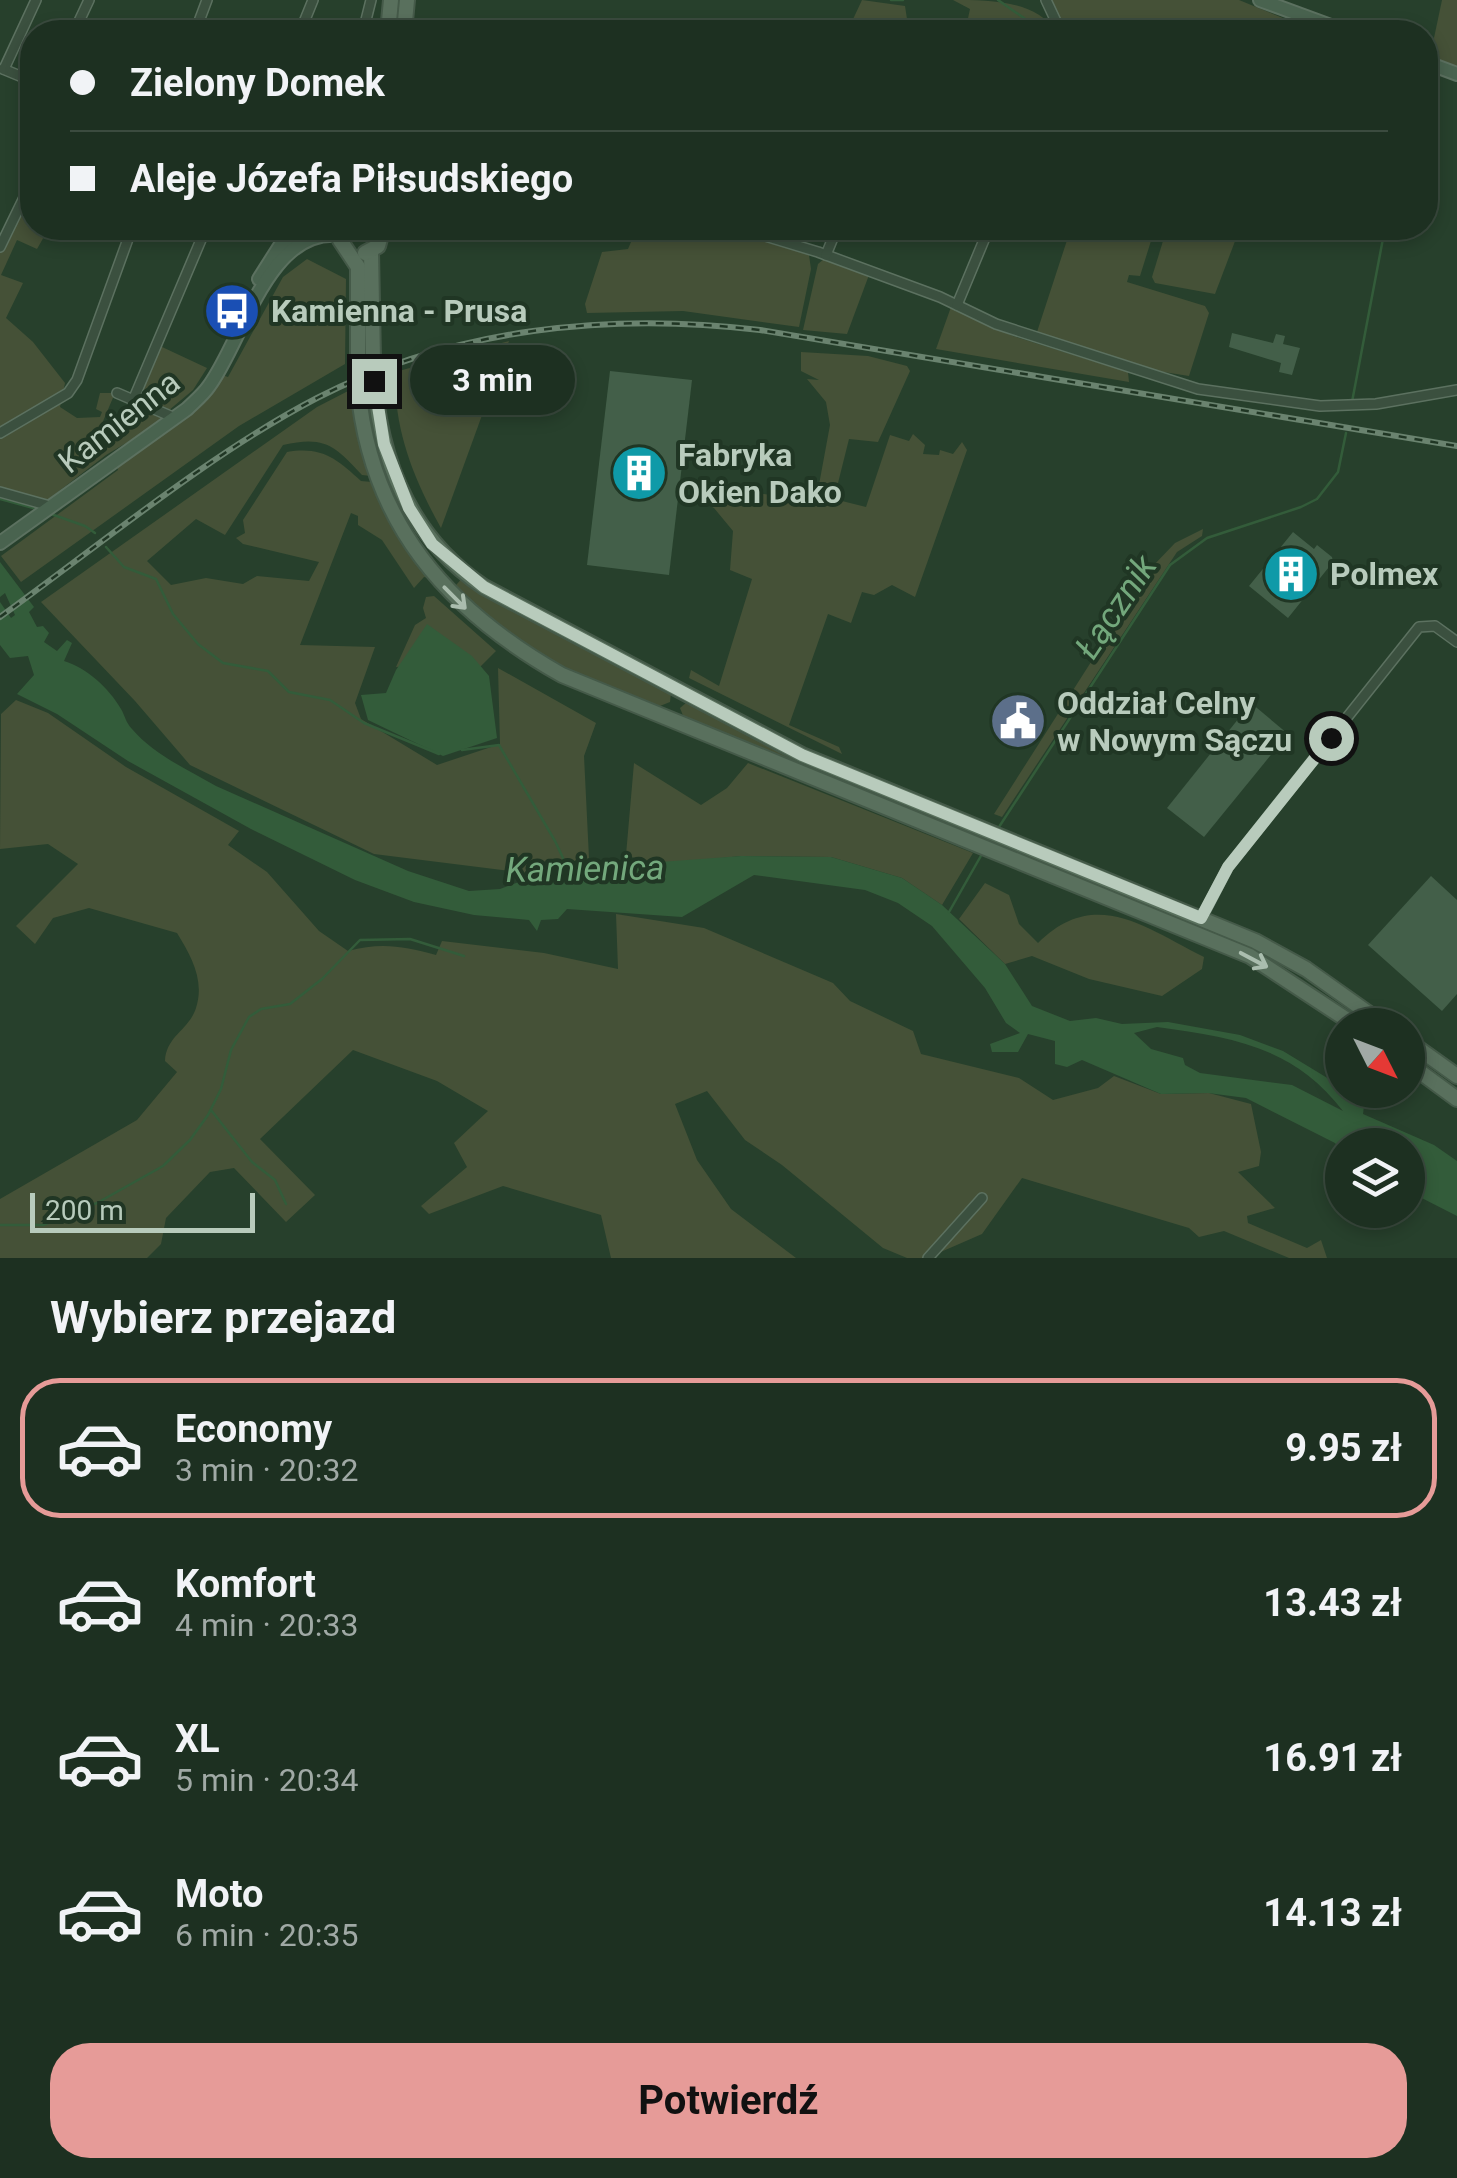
<!DOCTYPE html>
<html lang="pl">
<head>
<meta charset="utf-8">
<style>
	body { margin:0; font-family:Roboto,sans-serif; background:#2a3c2e; color:#f1f3f6; height:100vh; display:flex; flex-direction:column; font-size:38px; white-space:nowrap }
	* { box-sizing:border-box; margin:0 }
	p { font-size:32px; color:#a0a9a5 }
	.icon { flex:none; width:55px; height:55px; fill:none; stroke:currentColor; stroke-width:2; stroke-linecap:round; stroke-linejoin:round }
	.map { position:relative; height:1258px; overflow:hidden }
	.panel { display:flex; flex-direction:column; background:#1d3021; flex:1 }
	.panel>* { flex:none }
	.banner { position:absolute; left:20px; top:20px; width:1418px; height:220px; border-radius:40px; box-shadow:0 5px 15px #0003,0 0 0 2px #3b4b3f; display:grid; align-content:center; height:220px; padding:0 50px; background:#1d3021 }
	.needle { width:65px; rotate:132deg }
	.tools { position:absolute; left:1325px; top:1008px; display:grid; gap:20px }
	.tools a { display:grid; place-items:center; width:100px; height:100px; border-radius:50%; background:#1d3021; box-shadow:0 5px 15px #0003,0 0 0 2px #3b4b3f; font-size:50px }
	.scale { position:absolute; left:30px; bottom:25px; width:225px; box-sizing:border-box; padding-left:10px; border:5px solid #b8cbbc; border-top:0; font-size:28px; line-height:35px; white-space:nowrap; color:#b8cbbc; -webkit-text-stroke:8px #203624; paint-order:stroke }
	.end { position:absolute; width:45px; height:45px; margin:-22px; border:12px solid #b8cbbc; background:#111; box-shadow:0 0 0 5px #111 }
	.from { border-radius:50% }
	.bubble { position:absolute; height:70px; border-radius:35px; background:#1d3021; box-shadow:0 5px 15px #0003,0 0 0 2px #3b4b3f; font-size:32px; font-weight:700; line-height:70px; text-align:center }
	.banner b { display:flex; align-items:center; gap:35px; height:95px; font-size:38px }
	.banner b+b { border-top:2px solid #3b4b3f }
	.banner i { width:25px; height:25px; background:#f1f3f6 }
	ul { padding:0; list-style:none }
	li { display:flex; align-items:center; gap:30px; height:140px; margin:0 20px 15px; padding:0 30px; border:5px solid transparent; border-radius:40px }
	li div { flex:1 }
	li b { display:block; font-size:38px }
	li em { font-style:normal; font-weight:700 }
	li.selected { border-color:#e69b98 }
	li>.icon { width:90px; height:90px; stroke-width:1.5 }
	h2 { padding:0 50px; font-size:45px; line-height:120px }
	.primary-button { display:flex; gap:20px; margin-top:auto; padding:20px 50px }
	.primary-button a { flex:1; height:115px; border-radius:40px; background:#e69b98; color:#111; font-size:40px; font-weight:700; line-height:115px; text-align:center }
	.map>svg:first-child { display:block }
</style>
</head>
<body>
<div class="map">
<svg width="1457" height="1258" viewBox="0 0 1457 1258">
	<rect width="100%" height="100%" fill="#27402c"/>
	<!-- green -->
	<g fill="#455137">
		<path d="M862 0 905 6 909 32H847Z"/>
		<path d="M953 0C989 0 1036 0 1056 32H965L970 9Z"/>
		<path d="M1051 0H1239L1295 23 1296 32H1067Z"/>
		<path d="M1442 0H1457V67L1430 57Z"/>
		<path d="M32 184V228H49L37 249 17 240 1 275 23 283 6 318 33 342 65 383 60 407 77 418 100 417 102 412 96 409 100 393H115L101 426 122 437 139 402 168 418 106 455 46 501 0 487V248Z"/>
		<path d="M637 228H720L800 249 809 255 811 269 799 327 683 311 587 313 585 304 602 252 628 249Z"/>
		<path d="M1071 228H1155L1140 276 1129 275 1127 282 1205 306 1209 313 1189 376 1151 370 1037 332Z"/>
		<path d="M1167 228H1240L1215 294 1155 283 1152 277Z"/>
		<path d="M825 258 869 275 847 334 803 330 818 264Z"/>
		<path d="M307 259 346 279 345 364 239 426 21 582 1 556 118 470 117 466 222 375 228 377 283 277Z"/>
		<path d="M951 307 1013 336 1128 372 1129 382 936 349Z"/>
		<path d="M509 341 441 528C413 478 394 430 395 372Z"/>
		<path d="M160 346 207 368 193 390 168 411 137 395Z"/>
		<path d="M801 352 868 356 907 366 910 371 878 442 849 439 834 499 866 507 890 435 909 441 913 434 925 445 923 454 939 455 940 450 953 454 962 442 967 450 915 597 892 585 874 595 862 592 851 623 828 614 789 725 839 747 842 754 689 678 691 670 719 686 752 579 730 570 733 531 714 508 695 498 696 485 816 501 830 425 826 402 807 379 819 380 801 371Z"/>
		<path d="M350 390 361 449 371 476 362 475C335 446 325 435 283 445L225 535 196 519 147 561 171 585 206 578 243 584 257 576 309 581 319 562 243 544 236 538 245 533 243 520 287 452C322 446 337 459 361 481L372 482 429 578 424 577 414 588 382 540 358 525V516L351 513 300 645 375 647 355 703 361 719 437 765 500 744 498 668 596 723 584 756 589 858 526 873 374 854 190 765 135 701 41 602 317 407Z"/>
		<path d="M1203 529 1202 536 1177 552 1002 817 994 814 1151 568 1175 543Z"/>
		<path d="M462 578 671 693 670 702 660 706 578 677 537 656 452 590Z"/>
		<path d="M434 596 496 651 476 671 440 664 396 667 415 625 426 618 423 608 426 597Z"/>
		<path d="M16 700 48 713 126 767 239 831 228 845 267 872 319 931 348 951C381 942 403 946 436 955L442 941 544 953 618 969 616 914 704 928 833 983 850 1001 913 1031 921 1054 1019 1078 1053 1100 1098 1088 1114 1076 1161 1094 1209 1093 1251 1104 1261 1152 1259 1166 1238 1172 1275 1208 1247 1216 1248 1223 1307 1248 1321 1240 1327 1258H1289L1224 1231 1199 1237 1189 1228 1022 1178 982 1234 927 1258H907L883 1248 782 1165 745 1140 707 1091 675 1104 697 1160 731 1209 796 1258H611L601 1215 503 1186 429 1214 421 1206 467 1167 454 1143 488 1111 437 1081 353 1050 260 1139 315 1195 286 1222 234 1168 210 1172 166 1218 161 1244 147 1258H0V1199L137 1120 177 1072 165 1061C166 1036 189 1030 196 1008 205 980 191 956 177 933L89 908 53 918 35 944 16 926 78 864 48 844 0 849 1 714Z"/>
		<path d="M687 702 902 801 897 805 684 718 680 708Z"/>
		<path d="M634 763 701 805 727 788 748 763 973 853 942 905 902 878 831 857 741 856 654 865 626 855Z"/>
		<path d="M985 883 1009 895 1019 924 1038 943C1095 886 1146 928 1204 957L1202 969 1162 996 1089 979 1032 956 1005 964 959 919Z"/>
	</g>
	<!-- water -->
	<g fill="#335c3a" fill-rule="evenodd">
		<path d="M0 562 34 607 29 612 37 627 43 626 49 633 44 642 57 651 67 640 72 643 64 661C87 668 109 688 121 709 125 716 126 723 132 729 153 754 188 770 216 786L408 871 469 891 500 889 535 876 538 871 741 856 831 857 902 878 942 905 1005 964 1032 1006 1070 1021 1096 1018 1122 1024 1168 1022 1240 1035 1283 1051 1329 1079 1348 1100 1364 1106 1363 1114 1434 1145 1457 1161V1216L1408 1191V1145H1342V1152L1335 1143 1246 1098 1208 1093 1161 1094 1082 1060 1067 1067 1055 1064V1041L1028 1034 1018 1052H992L990 1044 1020 1033 1006 1023 985 988 932 926 898 903 865 890 754 875 682 917 567 909 558 919 541 920 537 931 529 920 474 915 414 902 355 880 251 829 128 761 57 714 17 694 34 675 28 656 10 658 0 645V602L11 618 15 615 5 593 0 597ZM1157 1027C1232 1037 1294 1047 1343 1111L1292 1085 1200 1073 1185 1065 1183 1058 1151 1049 1134 1033Z"/>
		<path d="M427 624 472 656 489 676 497 738 443 756 368 720 361 695 386 693 396 670Z"/>
	</g>
	<g fill="none" stroke-linecap="round" stroke-linejoin="round">
		<!-- stream -->
		<g stroke="#335c3a" stroke-width="2.5">
			<path d="M891 0H903"/>
			<path d="M998 0 1044 32"/>
			<path d="M1352 402 1385 228"/>
			<path d="M0 499 37 509"/>
			<path d="M51 514 85 526 95 533"/>
			<path d="M106 547 124 567 156 579 173 614 198 644 223 663 268 671 289 692 330 700 364 723 439 754"/>
			<path d="M462 750 499 745 555 841 563 858 562 872"/>
			<path d="M997 830 1170 565 1207 538 1301 507 1317 499 1338 472 1346 433"/>
			<path d="M949 912 982 854"/>
			<path d="M211 1110 252 1162 275 1180 286 1204"/>
			<path d="M0 1225H43L97 1203 163 1166 190 1140 208 1115 221 1089 231 1050 249 1017 261 1009 290 1004 322 979 360 940 410 939 464 956"/>
		</g>
	</g>
	<!-- building -->
	<g fill="#435f49">
		<path d="M1232 333 1273 343 1276 334 1285 336 1283 344 1300 348 1292 375 1279 372 1281 363 1229 347Z"/>
		<path d="M610 371 692 380 669 575 587 565Z"/>
		<path d="M1293 532 1314 549 1317 545 1332 557 1333 562 1288 618 1249 586Z"/>
		<path d="M1251 703 1288 734 1204 837 1167 808Z"/>
		<path d="M1431 876 1457 900V994L1442 1011 1368 945Z"/>
	</g>
	<g fill="none" stroke-linecap="round" stroke-linejoin="round">
		<!-- street casing -->
		<g stroke="#5c7160" stroke-width="12">
			<g id="street">
				<path d="M1046 0 1061 32"/>
				<path d="M74 32 89 0"/>
				<path d="M195 32 207 0"/>
				<path d="M300 32 313 0"/>
				<path d="M363 32 371 0"/>
				<path d="M3 69 32 81"/>
				<path d="M4 69 36 0"/>
				<path d="M739 228 818 252 940 297 996 324 1198 389 1320 406 1376 404 1457 390"/>
				<path d="M0 247 32 181"/>
				<path d="M826 255 837 228"/>
				<path d="M957 305 989 228"/>
				<path d="M117 393 175 418"/>
				<path d="M134 398 206 228"/>
				<path d="M0 433 68 393 77 380 132 228"/>
				<path d="M0 492 50 506"/>
				<path d="M1200 921 1228 867 1419 627 1435 626 1457 642"/>
				<path d="M928 1258 982 1198"/>
			</g>
		</g>
		<!-- secondary casing -->
		<g stroke="#5c7160" stroke-width="16">
			<g id="secondary">
				<path d="M1260 0 1347 32"/>
				<path d="M1425 62 1457 74"/>
				<path d="M259 279 280 246 304 228"/>
				<path d="M0 543 187 409C194 402 203 395 209 386 243 340 267 229 338 235"/>
			</g>
		</g>
		<!-- primary casing -->
		<g stroke="#455a49" stroke-width="18">
			<g id="primary">
				<path d="M388 32 391 0"/>
				<path d="M404 32 407 0"/>
				<path d="M338 228 340 240 358 267V366"/>
				<path d="M371 251 373 360"/>
				<path d="M365 253 378 246 383 228"/>
				<path d="M374 381C381 465 412 539 484 587L802 755 1255 941 1306 969 1385 1025"/>
				<path d="M358 387C370 523 447 610 562 675L1250 956 1355 1025"/>
				<path d="M1408 1041 1457 1076"/>
				<path d="M1408 1063 1457 1099"/>
			</g>
		</g>
		<!-- street -->
		<use href="#street" stroke="#3b503f" stroke-width="9"/>
		<!-- secondary -->
		<use href="#secondary" stroke="#49634f" stroke-width="12"/>
		<!-- primary -->
		<use href="#primary" stroke="#59705d" stroke-width="14"/>
		<!-- rail casing -->
		<g stroke="#6a836f" stroke-width="6">
			<path id="rail" d="M0 617C100 545 209 454 317 398 453 328 610 312 760 330L1457 446"/>
		</g>
		<!-- rail -->
		<use href="#rail" stroke="#203624" stroke-width="2.5" stroke-dasharray="8" stroke-linecap="butt"/>
	</g>
	<!-- one-way arrows -->
	<defs><path id="oneway-shaft" d="M-6 0H5M1.5-3L5.5 0L1.5 3" fill="none" stroke-width="1.6" stroke-linecap="round" stroke-linejoin="round" transform="scale(2.5)"/></defs>
	<g stroke="#aabdae">
		<use href="#oneway-shaft" transform="translate(455 598) rotate(45)"/>
		<use href="#oneway-shaft" transform="translate(1254 960) rotate(28)"/>
	</g>
	<g fill="none" stroke-linecap="round" stroke-linejoin="round">
		<!-- route -->
		<path stroke="#b8cbbc" stroke-width="12" d="M374 381 384 444 409 508 432 544 484 587 802 755 1201 918 1228 867 1331 738"/>
	</g>
	<!-- icons -->
	<defs>
		<g id="bus-disc" transform="scale(2.875)"><circle r="9.5" fill="#1a4fb4" stroke="#203624"/><path d="M-5-6H5V4H4V6H2V4H-2V6H-4V4H-5ZM-3.5-4V0h7V-4ZM-3.5 1.2v1.5H-2V1.2ZM2 1.2v1.5H3.5V1.2Z" fill="#fff"/></g>
		<g id="building-disc" transform="scale(2.875)"><circle r="9.5" fill="#0f9aa8" stroke="#203624"/><path d="M-4-6H4V6H1V3H-1V6H-4ZM-2.5-4.3h1.7v1.8h-1.7ZM.8-4.3h1.7v1.8H.8ZM-2.5-1h1.7V.8h-1.7ZM.8-1h1.7V.8H.8Z" fill="#fff"/></g>
		<g id="civic-disc" transform="scale(2.875)"><circle r="9.5" fill="#5c6f8a" stroke="#203624"/><path d="M-.6-6.5H3V-4.5H.6V-3L4-1V1h2V6H-6V1h2V-1L-.6-3ZM-1.2 2.5V6h2.4V2.5Z" fill="#fff"/></g>
	</defs>
	<g fill-rule="evenodd">
		<use href="#bus-disc" x="232" y="311"/>
		<use href="#building-disc" x="639" y="473"/>
		<use href="#building-disc" x="1291" y="574"/>
		<use href="#civic-disc" x="1018" y="721"/>
	</g>
	<g text-anchor="middle" dominant-baseline="central" stroke-width="8" stroke-linejoin="round" paint-order="stroke">
		<!-- poi labels -->
		<g font-size="32" font-weight="bold" fill="#b8cbbc" stroke="#203624" text-anchor="start">
			<text x="271" y="311">Kamienna - Prusa</text>
			<text x="678" y="455">Fabryka<tspan x="678" dy="37">Okien Dako</tspan></text>
			<text x="1330" y="574">Polmex</text>
			<text x="1057" y="703">Oddział Celny<tspan x="1057" dy="37">w Nowym Sączu</tspan></text>
		</g>
		<!-- street labels -->
		<g font-size="32" fill="#b8cbbc" stroke="#203624">
			<text transform="translate(119 422) rotate(-38)">Kamienna</text>
		</g>
		<!-- water labels -->
		<g font-size="35" font-style="italic" fill="#73a87c" stroke="#203624">
			<text transform="translate(1116 607) rotate(-56)">Łącznik</text>
			<text transform="translate(585 869) rotate(-1)">Kamienica</text>
		</g>
	</g>
</svg>
<div class="tools">
<a><svg class="needle" viewBox="-14 -14 28 28"><path d="M0-13l5 13h-10z" fill="#e53935"/><path d="M0 13l5-13h-10z" fill="#a0a9a5"/></svg></a>
<a><svg class="icon" aria-label="layers" viewBox="0 0 24 24"><path d="M12 4l9 5-9 5-9-5zM3 14l9 5 9-5"/></svg></a>
</div>
<div class="scale">200 m</div>
<i class="end from" style="left:1331px;top:738px"></i>
<i class="end" style="left:374px;top:381px"></i>
<div class="bubble" style="left:410px;top:345px;width:165px">3 min</div>
<div class="banner">
<b><i class="from"></i>Zielony Domek</b>
<b><i></i>Aleje Józefa Piłsudskiego</b>
</div>
</div>
<section class="panel">
<h2>Wybierz przejazd</h2>
<ul>
<li class="selected"><svg class="icon" aria-label="car" viewBox="0 0 24 24"><path d="M5 17H2v-5l4-1 3-4h7l3 4 3 1v5h-3M9 17h6M6 11h13"/><circle cx="7" cy="17" r="2"/><circle cx="17" cy="17" r="2"/></svg><div><b>Economy</b><p>3 min · 20:32</p></div><em>9.95 zł</em></li>
<li><svg class="icon" aria-label="car" viewBox="0 0 24 24"><path d="M5 17H2v-5l4-1 3-4h7l3 4 3 1v5h-3M9 17h6M6 11h13"/><circle cx="7" cy="17" r="2"/><circle cx="17" cy="17" r="2"/></svg><div><b>Komfort</b><p>4 min · 20:33</p></div><em>13.43 zł</em></li>
<li><svg class="icon" aria-label="car" viewBox="0 0 24 24"><path d="M5 17H2v-5l4-1 3-4h7l3 4 3 1v5h-3M9 17h6M6 11h13"/><circle cx="7" cy="17" r="2"/><circle cx="17" cy="17" r="2"/></svg><div><b>XL</b><p>5 min · 20:34</p></div><em>16.91 zł</em></li>
<li><svg class="icon" aria-label="car" viewBox="0 0 24 24"><path d="M5 17H2v-5l4-1 3-4h7l3 4 3 1v5h-3M9 17h6M6 11h13"/><circle cx="7" cy="17" r="2"/><circle cx="17" cy="17" r="2"/></svg><div><b>Moto</b><p>6 min · 20:35</p></div><em>14.13 zł</em></li>
</ul>
<div class="primary-button"><a>Potwierdź</a></div>
</section>
</body>
</html>
